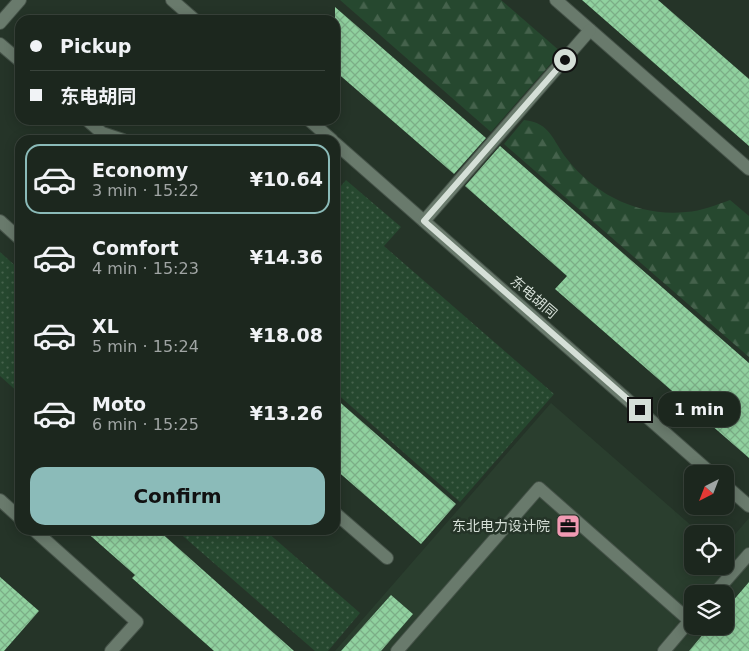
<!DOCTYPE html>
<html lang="en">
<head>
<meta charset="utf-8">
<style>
	body { margin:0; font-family:"DejaVu Sans","Noto Sans SC",sans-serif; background:#252f27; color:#f1f3f6; height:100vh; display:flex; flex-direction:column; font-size:19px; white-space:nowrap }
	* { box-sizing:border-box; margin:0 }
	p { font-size:16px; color:#a0a5a4 }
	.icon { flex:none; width:28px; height:28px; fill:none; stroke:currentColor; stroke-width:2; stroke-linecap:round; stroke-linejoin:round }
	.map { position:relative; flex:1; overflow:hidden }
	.panel { position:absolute; left:15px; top:135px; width:325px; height:400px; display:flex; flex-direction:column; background:#1c271e; border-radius:15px; box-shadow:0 2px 12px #0003,0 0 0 1px #3a443c }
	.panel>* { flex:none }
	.top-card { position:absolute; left:15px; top:15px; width:325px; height:110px; border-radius:15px; box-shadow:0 2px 12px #0003,0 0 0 1px #3a443c; display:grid; align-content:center; height:110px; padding:0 15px; background:#1c271e }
	.needle { width:32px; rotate:222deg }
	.buttons { position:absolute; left:684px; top:465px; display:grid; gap:10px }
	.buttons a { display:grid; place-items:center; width:50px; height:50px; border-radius:10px; background:#1c271e; box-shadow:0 2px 12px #0003,0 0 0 1px #3a443c; font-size:25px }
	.end { position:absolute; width:22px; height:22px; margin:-11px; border:6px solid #d5dfd7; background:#111; box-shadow:0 0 0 2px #111 }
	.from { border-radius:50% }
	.bubble { position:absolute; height:35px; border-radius:15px; background:#1c271e; box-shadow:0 2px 12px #0003,0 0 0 1px #3a443c; font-size:16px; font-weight:700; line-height:35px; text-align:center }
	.top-card b { display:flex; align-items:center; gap:18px; height:48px; font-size:19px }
	.top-card b+b { border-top:1px solid #3a443c }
	.top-card i { width:12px; height:12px; background:#f1f3f6 }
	ul { padding:9px 0 0; list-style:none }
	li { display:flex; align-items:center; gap:15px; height:70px; margin:0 10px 8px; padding:0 5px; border:2px solid transparent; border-radius:15px }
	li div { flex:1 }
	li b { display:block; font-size:19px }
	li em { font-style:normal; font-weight:700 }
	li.selected { border-color:#8bbbb9 }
	li>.icon { width:45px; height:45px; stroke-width:1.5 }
	.button { display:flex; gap:10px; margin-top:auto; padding:10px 15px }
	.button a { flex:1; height:58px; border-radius:15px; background:#8bbbb9; color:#111; font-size:20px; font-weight:700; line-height:58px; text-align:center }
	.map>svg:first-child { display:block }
</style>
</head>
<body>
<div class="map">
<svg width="749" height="651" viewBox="0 0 749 651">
	<defs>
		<pattern id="grass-dots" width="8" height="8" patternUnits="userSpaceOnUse" patternTransform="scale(1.25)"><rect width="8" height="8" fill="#26482f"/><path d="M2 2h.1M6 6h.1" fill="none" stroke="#45624c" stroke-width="1.8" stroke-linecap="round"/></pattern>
		<pattern id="forest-firs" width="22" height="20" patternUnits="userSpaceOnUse" patternTransform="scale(1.25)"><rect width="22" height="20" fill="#26482f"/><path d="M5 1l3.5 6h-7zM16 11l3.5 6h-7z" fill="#45624c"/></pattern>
		<pattern id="building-cross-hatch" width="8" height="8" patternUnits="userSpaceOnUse" patternTransform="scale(1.25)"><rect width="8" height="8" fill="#90d19f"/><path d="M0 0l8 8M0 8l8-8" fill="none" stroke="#7cae87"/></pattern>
	</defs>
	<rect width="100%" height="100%" fill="#253428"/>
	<!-- built -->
	<path fill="#2a3e2e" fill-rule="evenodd" d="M551 403 701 534H692V566H725V546L749 518V651H335ZM692 594H725V626H692Z"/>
	<!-- grass -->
	<g fill="url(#grass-dots)">
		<path d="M346 180 401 227 384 246 554 394 460 502 335 392V193Z"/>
		<path d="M0 252 20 270V394L0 376Z"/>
		<path d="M176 530H269L267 532 360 613 328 651H315Z"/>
	</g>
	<!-- forest -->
	<g fill="url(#forest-firs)">
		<path d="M340 0H501L561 52 491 132Z"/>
		<path d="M524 120C551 123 552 140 567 159 595 195 640 217 686 212 702 211 716 205 730 200L749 216V357L504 144Z"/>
	</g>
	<!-- building -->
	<g fill="url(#building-cross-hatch)">
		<path d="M582 0H658L749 79V146Z"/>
		<path d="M335 7 486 138 454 174 335 71Z"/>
		<path d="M500 146 749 363V458L555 289 567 276 465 186Z"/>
		<path d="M335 398 456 504 421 544 335 469Z"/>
		<path d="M84 530H158L294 651H214L132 578 135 575Z"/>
		<path d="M0 577 39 611 4 651H0Z"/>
		<path d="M749 582V651H689L710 626H725V610Z"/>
		<path d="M391 595 413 614 381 651H341Z"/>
	</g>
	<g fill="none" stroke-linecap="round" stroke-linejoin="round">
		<!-- minor casing -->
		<g stroke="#455248" stroke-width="14">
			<g id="minor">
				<path d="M172 0 195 20"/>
				<path d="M556 0 749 169"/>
				<path d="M0 23 20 0"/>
				<path d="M0 44 20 61"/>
				<path d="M87 120 102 133 123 140"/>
				<path d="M309 120 332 140"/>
				<path d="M335 143 712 474"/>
				<path d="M0 221 20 239"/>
				<path d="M424 221 590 30"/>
				<path d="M725 485 749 506"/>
				<path d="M0 500 20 518"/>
				<path d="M335 513 387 558"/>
				<path d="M34 530 137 622 111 651"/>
				<path d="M714 594 749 554"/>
				<path d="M397 651 539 488 690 621"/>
				<path d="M664 651 692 618"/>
			</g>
		</g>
		<!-- minor -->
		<use href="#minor" stroke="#697a6c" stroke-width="12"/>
	</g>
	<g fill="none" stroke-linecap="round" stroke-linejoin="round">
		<!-- route -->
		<path stroke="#d5dfd7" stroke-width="6" d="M565 60 424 221 640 410"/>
	</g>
	<!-- icons -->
	<defs>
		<g id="office-square" transform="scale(1.25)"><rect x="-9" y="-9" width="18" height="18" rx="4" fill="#f19ab3" stroke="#253428"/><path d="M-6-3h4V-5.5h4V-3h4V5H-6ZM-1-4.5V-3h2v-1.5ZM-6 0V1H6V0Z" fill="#111"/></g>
	</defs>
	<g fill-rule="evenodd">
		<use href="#office-square" x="568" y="526"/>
	</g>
	<g text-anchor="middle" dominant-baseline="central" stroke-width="5" stroke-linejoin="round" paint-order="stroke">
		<!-- street labels -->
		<g font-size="14" fill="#d5dfd7" stroke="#253428">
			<text transform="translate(534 297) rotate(41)">东电胡同</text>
		</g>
		<!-- poi labels -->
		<g font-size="14" fill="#d5dfd7" stroke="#253428" text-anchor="end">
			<text x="550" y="526">东北电力设计院</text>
		</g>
	</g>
</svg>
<div class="buttons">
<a><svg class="needle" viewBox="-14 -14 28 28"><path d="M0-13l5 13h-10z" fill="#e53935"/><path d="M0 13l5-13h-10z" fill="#a0a5a4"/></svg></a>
<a><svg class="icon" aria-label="locate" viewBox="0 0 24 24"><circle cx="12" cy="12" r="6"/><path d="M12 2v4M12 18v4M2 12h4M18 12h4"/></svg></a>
<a><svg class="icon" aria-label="layers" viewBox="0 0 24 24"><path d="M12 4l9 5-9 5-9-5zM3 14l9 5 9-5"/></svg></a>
</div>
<i class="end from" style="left:565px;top:60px"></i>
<i class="end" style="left:640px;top:410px"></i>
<div class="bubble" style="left:658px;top:392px;width:82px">1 min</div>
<div class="top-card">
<b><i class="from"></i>Pickup</b>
<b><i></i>东电胡同</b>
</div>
<section class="panel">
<ul>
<li class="selected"><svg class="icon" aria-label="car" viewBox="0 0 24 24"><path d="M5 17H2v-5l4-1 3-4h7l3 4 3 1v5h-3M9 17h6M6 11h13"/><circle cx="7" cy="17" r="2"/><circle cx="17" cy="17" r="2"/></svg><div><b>Economy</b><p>3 min · 15:22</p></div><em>¥10.64</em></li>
<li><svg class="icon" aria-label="car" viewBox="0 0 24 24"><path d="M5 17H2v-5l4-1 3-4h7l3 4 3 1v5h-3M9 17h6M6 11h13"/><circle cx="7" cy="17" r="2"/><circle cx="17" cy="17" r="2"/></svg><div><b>Comfort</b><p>4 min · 15:23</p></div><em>¥14.36</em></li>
<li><svg class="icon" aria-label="car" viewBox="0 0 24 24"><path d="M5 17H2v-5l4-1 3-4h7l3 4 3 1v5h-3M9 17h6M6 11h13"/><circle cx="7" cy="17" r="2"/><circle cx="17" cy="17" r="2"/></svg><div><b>XL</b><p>5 min · 15:24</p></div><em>¥18.08</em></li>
<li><svg class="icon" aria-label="car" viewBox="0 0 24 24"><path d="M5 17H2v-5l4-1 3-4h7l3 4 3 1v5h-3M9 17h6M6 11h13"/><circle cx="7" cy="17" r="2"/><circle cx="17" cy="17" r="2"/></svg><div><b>Moto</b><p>6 min · 15:25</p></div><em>¥13.26</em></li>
</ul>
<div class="button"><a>Confirm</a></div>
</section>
</div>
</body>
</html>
